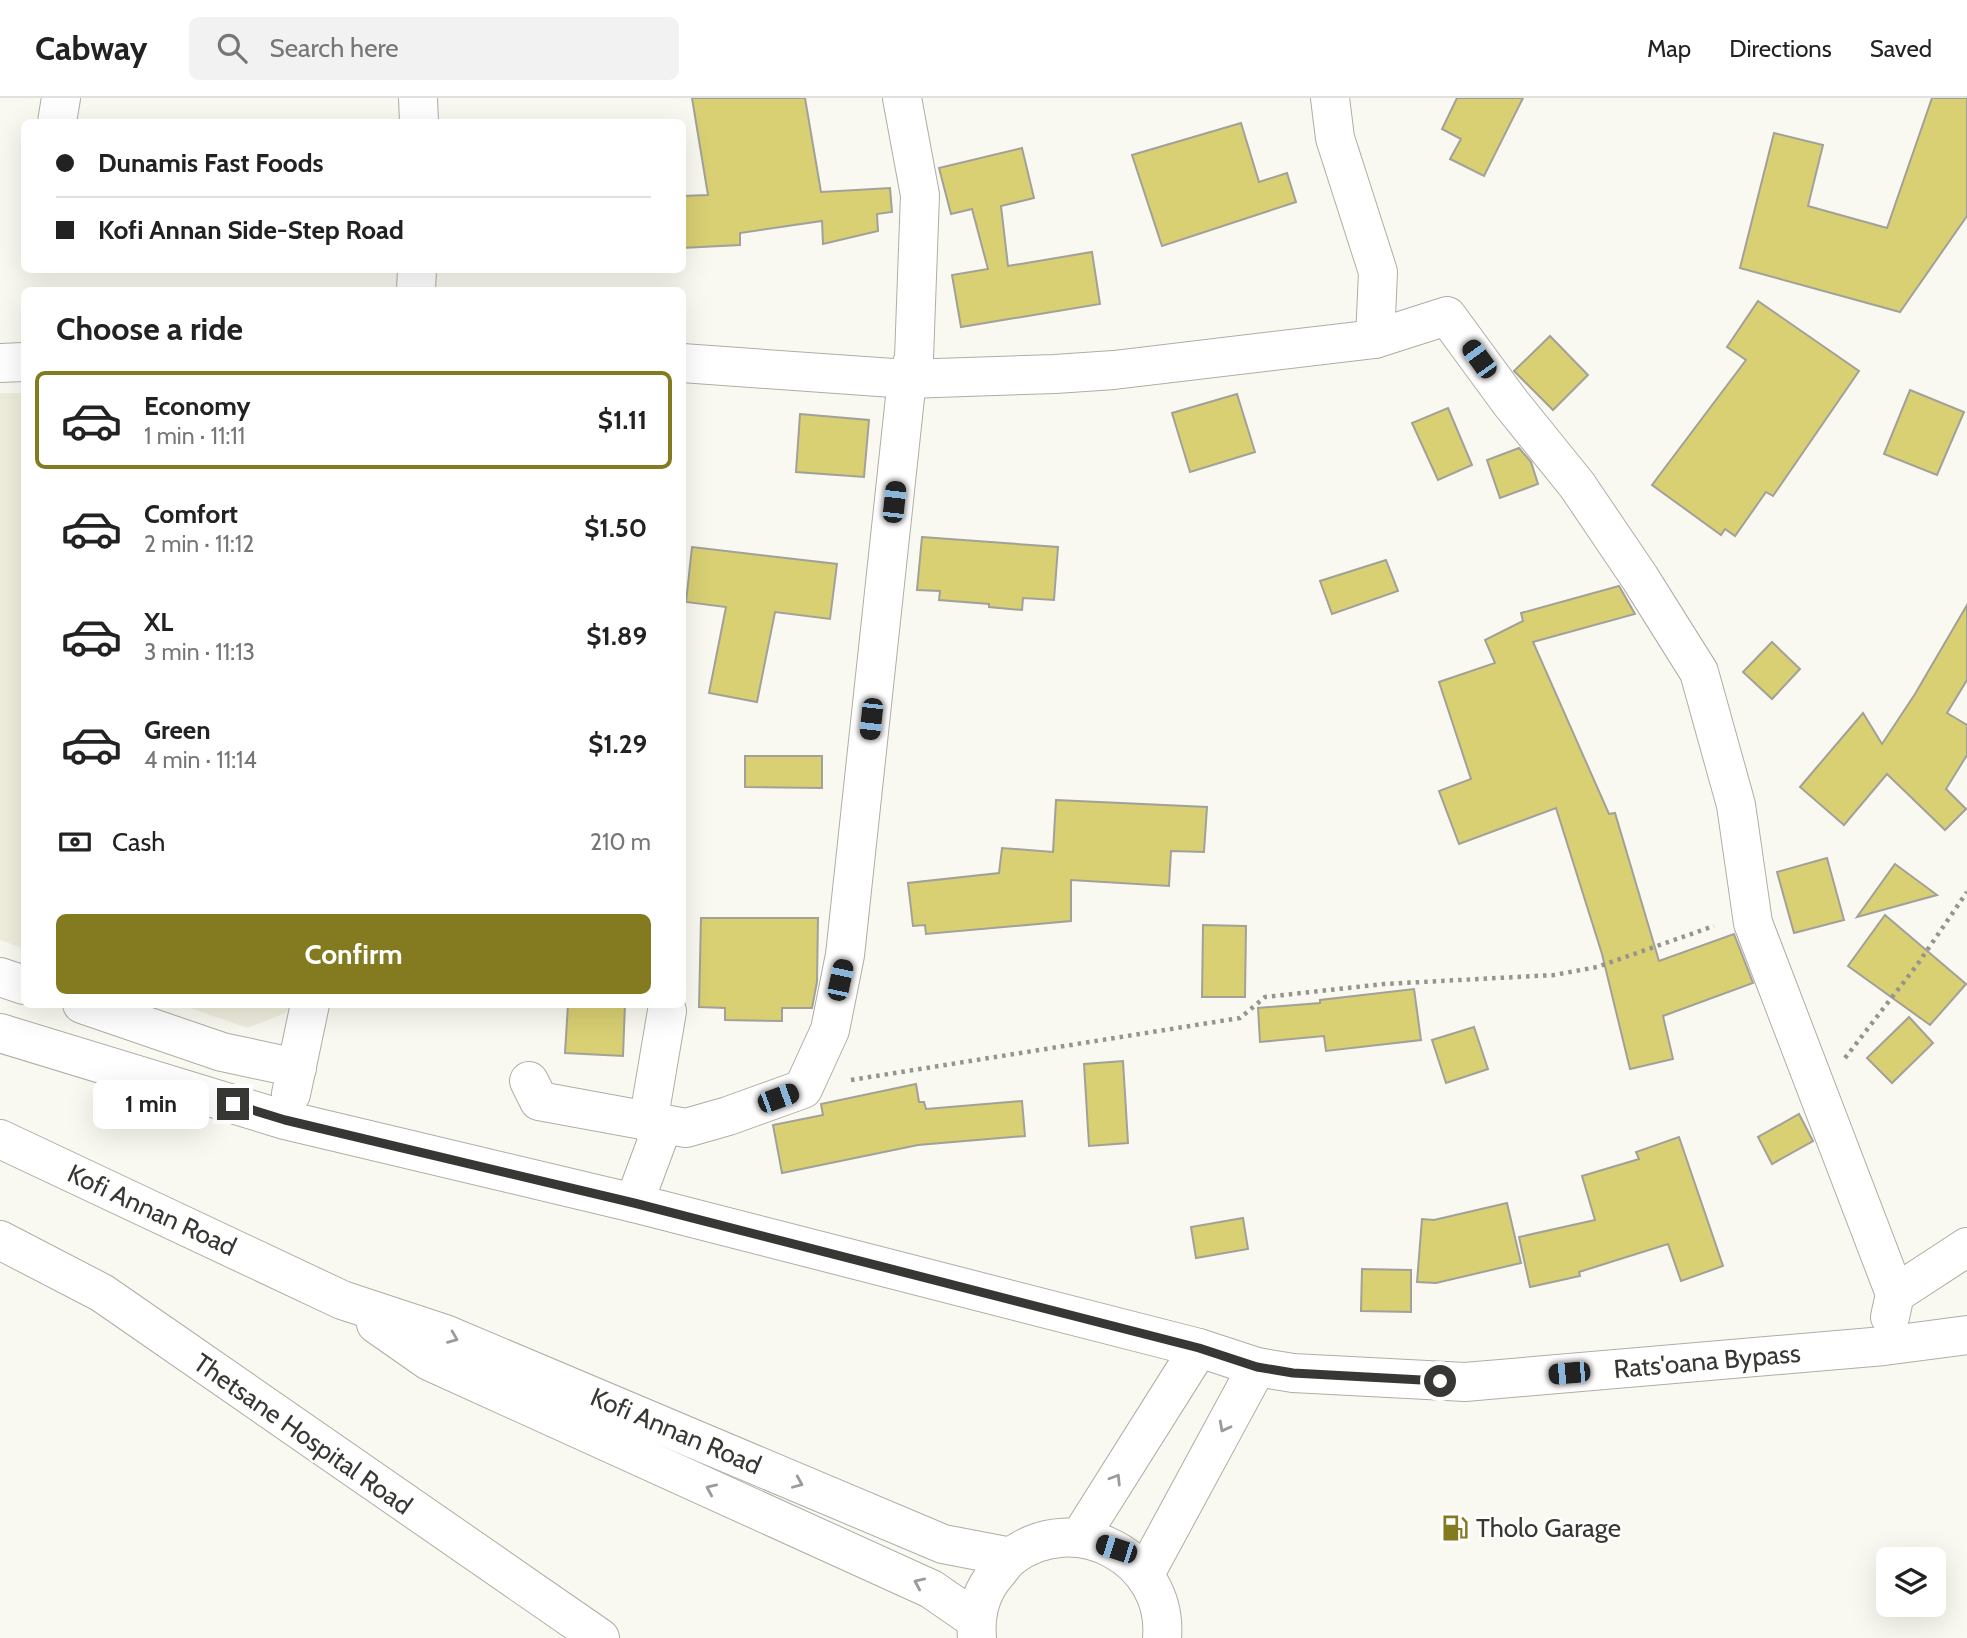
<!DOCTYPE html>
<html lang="en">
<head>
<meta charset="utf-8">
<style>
	body { margin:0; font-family:Cabin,sans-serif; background:#f2f2f2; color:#222; height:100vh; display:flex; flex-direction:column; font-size:26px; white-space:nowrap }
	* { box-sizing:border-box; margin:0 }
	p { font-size:23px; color:#767676 }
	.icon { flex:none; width:38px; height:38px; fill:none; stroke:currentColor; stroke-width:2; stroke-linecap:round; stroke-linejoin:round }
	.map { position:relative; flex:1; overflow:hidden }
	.drawer { position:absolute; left:21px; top:189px; width:665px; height:721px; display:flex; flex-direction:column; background:#fff; border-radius:10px; box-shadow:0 7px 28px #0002 }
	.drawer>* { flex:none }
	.top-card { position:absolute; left:21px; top:21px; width:665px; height:154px; border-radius:10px; box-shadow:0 7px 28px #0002; display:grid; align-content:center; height:154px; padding:0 35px; background:#fff }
	.tools { position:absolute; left:1876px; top:1449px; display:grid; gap:14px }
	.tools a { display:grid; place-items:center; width:70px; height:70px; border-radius:10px; background:#fff; box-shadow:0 7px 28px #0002; font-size:35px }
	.end { position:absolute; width:32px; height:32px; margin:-16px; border:9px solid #373733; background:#fff; box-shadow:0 0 0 4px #fff }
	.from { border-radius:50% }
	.bubble { position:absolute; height:49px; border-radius:10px; background:#fff; box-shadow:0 7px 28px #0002; font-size:23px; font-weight:800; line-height:49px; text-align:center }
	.car { position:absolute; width:21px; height:42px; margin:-21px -10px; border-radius:9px; box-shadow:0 0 5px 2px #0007; background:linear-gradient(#222 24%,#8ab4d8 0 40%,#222 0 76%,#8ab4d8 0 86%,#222 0) }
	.top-card b { display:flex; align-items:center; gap:24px; height:66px; font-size:26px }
	.top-card b+b { border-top:2px solid #e0e0e0 }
	.top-card i { width:18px; height:18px; background:#222 }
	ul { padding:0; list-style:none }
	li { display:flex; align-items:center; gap:21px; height:98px; margin:0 14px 10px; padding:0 21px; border:4px solid transparent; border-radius:10px }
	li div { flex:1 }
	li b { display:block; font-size:26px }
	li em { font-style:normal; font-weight:800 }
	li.current { border-color:#847b20 }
	li>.icon { width:63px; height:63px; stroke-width:1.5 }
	h2 { padding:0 35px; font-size:32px; line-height:84px }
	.pay { display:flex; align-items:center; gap:18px; height:77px; padding:0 35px; font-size:26px }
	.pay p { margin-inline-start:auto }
	.cta { display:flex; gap:14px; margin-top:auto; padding:14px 35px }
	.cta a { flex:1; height:80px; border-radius:10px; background:#847b20; color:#fff; font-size:28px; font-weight:800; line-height:80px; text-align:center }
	header { display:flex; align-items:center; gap:42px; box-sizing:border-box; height:98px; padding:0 35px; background:#fff; border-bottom:2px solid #e0e0e0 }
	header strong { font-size:33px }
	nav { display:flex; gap:38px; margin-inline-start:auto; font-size:24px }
	.search { width:490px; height:63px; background:#f2f2f2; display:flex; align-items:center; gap:18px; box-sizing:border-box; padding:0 24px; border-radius:10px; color:#767676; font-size:26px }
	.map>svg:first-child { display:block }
</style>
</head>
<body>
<header>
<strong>Cabway</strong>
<div class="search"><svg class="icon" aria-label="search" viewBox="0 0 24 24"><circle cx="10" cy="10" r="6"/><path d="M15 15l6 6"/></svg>Search here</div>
<nav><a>Map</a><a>Directions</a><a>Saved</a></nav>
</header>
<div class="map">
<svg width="1967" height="1540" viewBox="0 0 1967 1540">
	<rect width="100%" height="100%" fill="#faf9f1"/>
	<!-- built -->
	<g fill="#efeedd">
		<path d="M0 295H24V851L0 842Z"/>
		<path d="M181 907H305L248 930Z"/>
	</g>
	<!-- building -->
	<g fill="#d9cf73" stroke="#a2a199" stroke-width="2">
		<path d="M692 0H805L821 94 890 90 892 114 877 116 878 133 823 146 822 123 740 135V147L682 150V98L708 97Z"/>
		<path d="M1457 0H1523L1484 78 1450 61 1461 41 1442 31Z"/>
		<path d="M1932 0H1967V118L1900 214 1740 170 1774 35 1823 47 1808 108 1887 130Z"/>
		<path d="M1241 25 1259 84 1287 75 1296 104 1162 148 1132 57Z"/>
		<path d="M1022 50 1034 100 1001 108 1008 168 1092 154 1100 206 961 229 952 177 988 171 972 111 951 116 939 70Z"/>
		<path d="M1758 203 1859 273 1773 398 1766 394 1735 438 1725 431 1721 437 1652 387 1746 262 1727 249Z"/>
		<path d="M1550 238 1588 277 1553 312 1514 273Z"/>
		<path d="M1910 292 1964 314 1937 377 1884 356Z"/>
		<path d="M1237 296 1255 354 1190 374 1172 315Z"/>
		<path d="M1448 310 1472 367 1438 382 1412 325Z"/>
		<path d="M800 316 869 322 864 379 796 374Z"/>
		<path d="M1519 350 1531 364 1538 386 1500 400 1487 362Z"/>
		<path d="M922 439 1058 449 1054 502 1023 500 1022 512 989 509V506L939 502 940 493 917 492Z"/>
		<path d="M692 449 837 466 830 521 775 514 757 604 709 595 726 509 686 504Z"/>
		<path d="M1386 462 1398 493 1332 516 1320 483Z"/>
		<path d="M1619 488 1635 516 1533 544 1609 716 1615 715 1659 863 1734 836 1753 885 1663 918 1673 961 1630 971 1602 856 1556 710 1459 746 1439 693 1471 681 1439 584 1495 565 1485 542 1523 523 1521 515Z"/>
		<path d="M1967 507V582L1947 615 1967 627V657L1946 691 1966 711 1945 732 1887 676 1844 727 1800 689 1863 615 1882 646 1915 596Z"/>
		<path d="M1772 544 1800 571 1772 601 1743 574Z"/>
		<path d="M745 658H822V690L745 689Z"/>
		<path d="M1056 702 1207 709 1204 754 1171 753 1169 788 1071 782V823L926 836 925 827 913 828 908 785 999 775 1002 750 1053 754Z"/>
		<path d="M1827 760 1844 822 1794 835 1777 774Z"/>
		<path d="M1895 766 1937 797 1857 819Z"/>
		<path d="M1885 817 1966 886 1930 927 1848 868Z"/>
		<path d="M701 820H818L817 884 812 910H782V923L725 922V910L699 909Z"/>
		<path d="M1203 827 1246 828 1245 899H1202Z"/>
		<path d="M1414 891 1421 942 1326 953 1324 938 1260 944 1258 910 1320 905V902Z"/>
		<path d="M568 906H625L623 958 565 955Z"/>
		<path d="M1909 919 1933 945 1892 985 1867 960Z"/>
		<path d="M1474 929 1488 971 1446 985 1432 942Z"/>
		<path d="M1123 963 1128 1045 1089 1048 1084 966Z"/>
		<path d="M916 986 919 1004H924L926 1011 1022 1003 1025 1038 918 1047 782 1075 773 1027 823 1017 821 1006Z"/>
		<path d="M1799 1016 1813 1043 1772 1066 1758 1039Z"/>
		<path d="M1679 1039 1723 1168 1681 1183 1668 1146 1579 1174 1580 1178 1530 1189 1519 1139 1595 1122 1582 1078 1639 1061 1636 1054Z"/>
		<path d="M1507 1105 1521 1165 1436 1185 1417 1184 1422 1121 1434 1122Z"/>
		<path d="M1243 1120 1248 1151 1196 1160 1191 1129Z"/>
		<path d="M1362 1171 1411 1172V1214L1361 1213Z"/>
	</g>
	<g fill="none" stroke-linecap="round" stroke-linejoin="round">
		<!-- minor casing -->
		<g stroke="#aeaea5" stroke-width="40">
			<g id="minor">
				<path d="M418 0 419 24"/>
				<path d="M1330 0 1335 40 1378 174 1375 241"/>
				<path d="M57 24 61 0"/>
				<path d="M416 192 417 172"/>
				<path d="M0 265 24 264"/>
				<path d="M682 265 907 281 1055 276 1114 272 1375 241 1447 218 1510 304 1577 387 1640 480 1699 574 1736 707 1753 825 1895 1196"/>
				<path d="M0 879 24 887"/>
				<path d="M82 906 222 954 297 970"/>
				<path d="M0 935 285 1022 634 1105 1199 1250 1257 1269 1293 1275 1465 1284 1884 1248 1967 1237"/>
				<path d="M529 983 539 1003 686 1030 728 1018 803 991 830 932 845 857 907 281 914 260 920 97 902 0"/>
				<path d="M291 996 310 906"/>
				<path d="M648 1025 667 913"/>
				<path d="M634 1105 663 1027"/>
				<path d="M1890 1219 1895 1196 1967 1149"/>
				<path d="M1080 1439 1199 1250"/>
				<path d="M1145 1476 1257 1269"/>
			</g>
		</g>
		<!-- major casing -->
		<g stroke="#aeaea5" stroke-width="40">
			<g id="major">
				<path d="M0 1041 342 1202 445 1236 943 1446 1011 1459"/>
				<path d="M0 1142 102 1195 600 1540"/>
				<path d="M376 1226 429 1263 931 1491 976 1522"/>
				<path d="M977 1540C975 1516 981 1493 997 1475 1001 1470 1006 1463 1011 1459 1075 1410 1169 1460 1162 1540"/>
			</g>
		</g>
		<!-- path -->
		<g stroke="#95948e" stroke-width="4.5" stroke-dasharray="3.5 5" stroke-linecap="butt">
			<path d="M1845 960 1917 867 1967 794"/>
			<path d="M851 982 1240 920 1265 899 1384 886 1554 877 1597 869 1714 828"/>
		</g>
		<!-- minor -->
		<use href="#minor" stroke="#fff" stroke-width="38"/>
		<!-- major -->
		<use href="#major" stroke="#fff" stroke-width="38"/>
	</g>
	<!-- one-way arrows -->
	<defs><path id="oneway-chevron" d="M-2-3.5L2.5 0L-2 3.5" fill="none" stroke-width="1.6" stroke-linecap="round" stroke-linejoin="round" transform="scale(1.75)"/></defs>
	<g stroke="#9b9b99">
		<use href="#oneway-chevron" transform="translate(453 1240) rotate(22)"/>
		<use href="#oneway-chevron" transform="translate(1224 1329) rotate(118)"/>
		<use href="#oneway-chevron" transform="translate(1116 1381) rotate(-58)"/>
		<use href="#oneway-chevron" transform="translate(798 1385) rotate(23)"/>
		<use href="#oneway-chevron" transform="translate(711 1391) rotate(-156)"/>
		<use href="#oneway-chevron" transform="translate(919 1485) rotate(-156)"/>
	</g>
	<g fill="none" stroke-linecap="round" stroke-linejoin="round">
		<!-- route -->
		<path stroke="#373733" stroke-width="9" d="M233 1006 285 1022 634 1105 1199 1250 1257 1269 1293 1275 1440 1283"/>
	</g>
	<!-- icons -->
	<defs>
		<g id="fuel-bare" transform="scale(2.1)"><path d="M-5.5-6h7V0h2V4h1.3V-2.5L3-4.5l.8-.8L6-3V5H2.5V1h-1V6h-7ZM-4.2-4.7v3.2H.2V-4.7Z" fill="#847b20" stroke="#fff" stroke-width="2.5" paint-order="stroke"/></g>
	</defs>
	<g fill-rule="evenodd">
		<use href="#fuel-bare" x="1455" y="1430"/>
	</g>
	<g text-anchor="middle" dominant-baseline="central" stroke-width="5" stroke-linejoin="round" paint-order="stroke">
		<!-- street labels -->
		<g font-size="26" fill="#373733" stroke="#fff">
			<text transform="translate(152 1112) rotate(25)">Kofi Annan Road</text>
			<text transform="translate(1707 1263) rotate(-5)">Rats'oana Bypass</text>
			<text transform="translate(676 1333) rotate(23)">Kofi Annan Road</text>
			<text transform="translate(303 1336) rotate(35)">Thetsane Hospital Road</text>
		</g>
		<!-- poi labels -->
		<g font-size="26" fill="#373733" stroke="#fff" text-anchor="start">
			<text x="1476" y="1430">Tholo Garage</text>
		</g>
	</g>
</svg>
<div class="tools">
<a><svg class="icon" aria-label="layers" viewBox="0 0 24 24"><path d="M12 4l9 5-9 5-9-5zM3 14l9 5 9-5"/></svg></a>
</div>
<i class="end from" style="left:1440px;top:1283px"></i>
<i class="end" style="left:233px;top:1006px"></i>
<div class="bubble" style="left:93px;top:982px;width:116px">1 min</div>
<i class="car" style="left:1479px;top:261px;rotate:324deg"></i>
<i class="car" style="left:894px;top:404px;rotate:6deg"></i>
<i class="car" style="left:871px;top:621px;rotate:186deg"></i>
<i class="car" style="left:840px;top:882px;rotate:12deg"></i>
<i class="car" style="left:778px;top:1000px;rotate:70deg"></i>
<i class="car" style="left:1569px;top:1275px;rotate:265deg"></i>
<i class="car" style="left:1116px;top:1451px;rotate:288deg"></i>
<div class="top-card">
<b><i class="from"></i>Dunamis Fast Foods</b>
<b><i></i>Kofi Annan Side-Step Road</b>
</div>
<section class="drawer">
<h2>Choose a ride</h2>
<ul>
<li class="current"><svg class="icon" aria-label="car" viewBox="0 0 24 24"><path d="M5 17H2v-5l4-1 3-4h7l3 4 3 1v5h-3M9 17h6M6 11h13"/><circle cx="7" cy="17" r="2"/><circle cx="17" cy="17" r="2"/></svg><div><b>Economy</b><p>1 min · 11:11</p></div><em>$1.11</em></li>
<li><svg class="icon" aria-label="car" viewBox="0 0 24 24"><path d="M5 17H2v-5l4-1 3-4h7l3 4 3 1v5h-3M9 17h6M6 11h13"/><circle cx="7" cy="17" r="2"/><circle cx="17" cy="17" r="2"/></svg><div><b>Comfort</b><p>2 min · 11:12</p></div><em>$1.50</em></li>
<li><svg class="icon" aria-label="car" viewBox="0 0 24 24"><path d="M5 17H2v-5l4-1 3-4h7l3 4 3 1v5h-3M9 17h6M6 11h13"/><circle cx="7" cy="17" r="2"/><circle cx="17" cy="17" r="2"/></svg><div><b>XL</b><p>3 min · 11:13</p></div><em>$1.89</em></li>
<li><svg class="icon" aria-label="car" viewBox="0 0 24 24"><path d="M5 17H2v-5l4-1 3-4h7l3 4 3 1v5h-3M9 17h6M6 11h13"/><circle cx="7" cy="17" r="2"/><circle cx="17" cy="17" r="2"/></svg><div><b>Green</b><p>4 min · 11:14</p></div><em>$1.29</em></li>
</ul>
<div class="pay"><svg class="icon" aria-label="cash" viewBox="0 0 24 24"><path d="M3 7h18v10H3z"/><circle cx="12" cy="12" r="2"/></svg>Cash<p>210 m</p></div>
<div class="cta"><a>Confirm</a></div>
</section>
</div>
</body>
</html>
